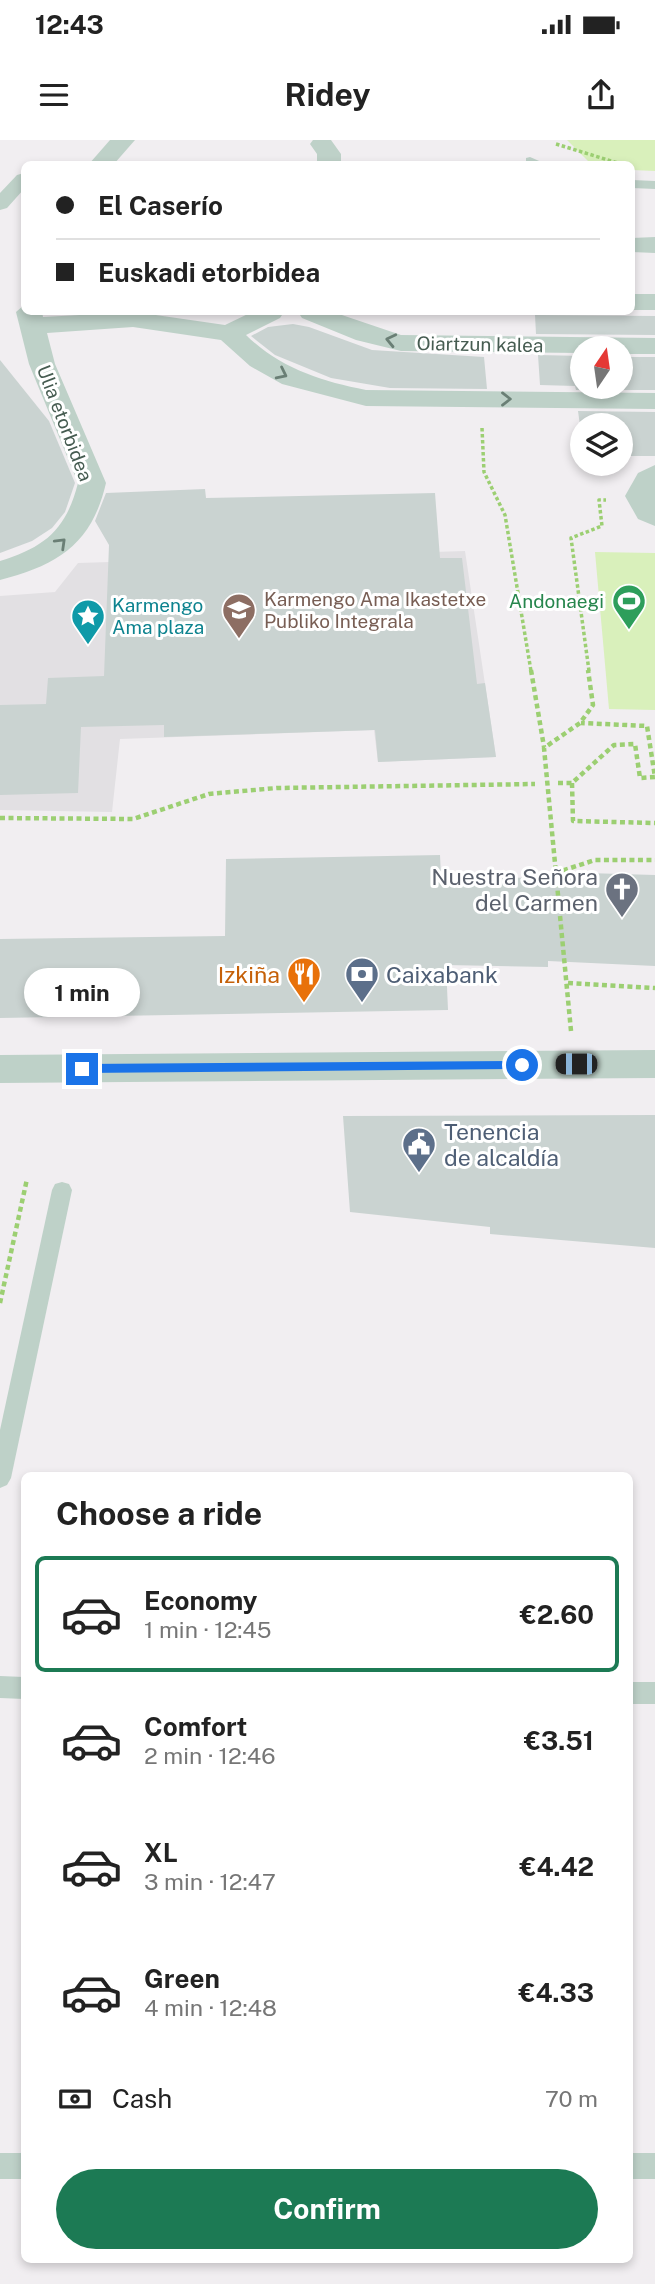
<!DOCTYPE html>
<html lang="en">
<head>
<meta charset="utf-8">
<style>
	body { margin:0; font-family:"Public Sans",sans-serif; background:#f6f6f6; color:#222; height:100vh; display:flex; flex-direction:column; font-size:26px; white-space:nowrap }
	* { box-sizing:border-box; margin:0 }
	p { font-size:23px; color:#767676 }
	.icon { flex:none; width:38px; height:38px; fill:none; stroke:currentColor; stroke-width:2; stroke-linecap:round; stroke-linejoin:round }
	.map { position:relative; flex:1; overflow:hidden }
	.details { position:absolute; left:21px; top:1332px; width:612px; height:791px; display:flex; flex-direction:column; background:#fff; border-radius:10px; box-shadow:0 4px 10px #0003 }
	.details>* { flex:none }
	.guide { position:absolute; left:21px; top:21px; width:614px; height:154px; border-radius:10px; box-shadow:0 4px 10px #0003; display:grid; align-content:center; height:154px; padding:0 35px; background:#fff }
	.needle { width:46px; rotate:13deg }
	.buttons { position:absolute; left:570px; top:196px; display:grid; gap:14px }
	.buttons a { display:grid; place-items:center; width:63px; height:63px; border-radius:50%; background:#fff; box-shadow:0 4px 10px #0003; font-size:35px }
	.end { position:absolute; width:32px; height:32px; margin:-16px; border:9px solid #1a73e8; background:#fff; box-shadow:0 0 0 4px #fff }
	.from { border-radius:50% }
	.bubble { position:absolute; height:49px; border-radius:24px; background:#fff; box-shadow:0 4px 10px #0003; font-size:23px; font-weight:700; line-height:49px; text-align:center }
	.car { position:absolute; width:21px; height:42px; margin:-21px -10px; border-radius:9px; box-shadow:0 0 5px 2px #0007; background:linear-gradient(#222 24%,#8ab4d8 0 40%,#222 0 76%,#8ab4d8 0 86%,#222 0) }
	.guide b { display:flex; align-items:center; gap:24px; height:66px; font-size:26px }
	.guide b+b { border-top:2px solid #e0e0e0 }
	.guide i { width:18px; height:18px; background:#222 }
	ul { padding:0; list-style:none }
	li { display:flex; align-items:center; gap:21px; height:116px; margin:0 14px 10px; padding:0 21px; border:4px solid transparent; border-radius:10px }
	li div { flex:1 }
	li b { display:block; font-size:26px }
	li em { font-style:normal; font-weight:700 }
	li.on { border-color:#1c7a54 }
	li>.icon { width:63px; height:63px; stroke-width:1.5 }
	h2 { padding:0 35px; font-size:32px; line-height:84px }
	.pay { display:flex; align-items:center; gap:18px; height:77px; padding:0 35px; font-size:26px }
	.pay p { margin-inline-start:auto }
	.cta { display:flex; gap:14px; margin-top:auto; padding:14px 35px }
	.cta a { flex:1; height:80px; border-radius:42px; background:#1c7a54; color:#fff; font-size:28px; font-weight:700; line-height:80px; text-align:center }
	.status { display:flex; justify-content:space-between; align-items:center; height:49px; padding:0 35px; background:#fff; direction:ltr }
	.status svg { height:19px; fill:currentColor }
	header { display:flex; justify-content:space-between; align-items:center; height:91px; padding:0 35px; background:#fff; font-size:32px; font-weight:700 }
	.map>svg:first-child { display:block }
</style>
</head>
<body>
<div class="status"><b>12:43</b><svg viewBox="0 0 49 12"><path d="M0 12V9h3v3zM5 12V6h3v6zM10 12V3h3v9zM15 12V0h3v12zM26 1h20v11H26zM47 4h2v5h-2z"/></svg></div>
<header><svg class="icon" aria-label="menu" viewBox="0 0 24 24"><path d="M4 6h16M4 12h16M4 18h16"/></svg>Ridey<svg class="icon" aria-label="share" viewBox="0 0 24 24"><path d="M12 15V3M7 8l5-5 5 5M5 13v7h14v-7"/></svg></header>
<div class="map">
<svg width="655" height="2144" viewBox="0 0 655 2144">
	<rect width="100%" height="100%" fill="#f1eef1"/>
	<!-- education -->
	<path fill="#e2e0e3" d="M465 411 496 617 378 622 374 590 120 599 112 672 0 670V456L55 452 78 423Z"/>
	<!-- green -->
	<g fill="#d9f0bb">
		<path d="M567 0H655V31L632 30V24H591Z"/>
		<path d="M595 412 655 413V570L609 569Z"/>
	</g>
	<!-- building -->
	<g fill="#cad3d1">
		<path d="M535 175 655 176V195L536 194Z"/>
		<path d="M293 184 309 187 372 210 484 217 487 249 390 248 331 238 275 215 251 196 268 187Z"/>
		<path d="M538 215 583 216V247H621V217H655V250H576L575 246 540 245Z"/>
		<path d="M0 220 49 281 75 343 65 372 52 388 32 401 0 413Z"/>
		<path d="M578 271 655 272V316H621V285H583V307Z"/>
		<path d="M205 349 206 358 435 353 440 418H462L477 544 485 543 496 617 378 622 375 590 164 597V585L81 587 78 653 0 655V565L46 564 48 538 104 536 109 405 95 381 106 353Z"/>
		<path d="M440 715 441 736 587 739V733L655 735V826L548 821V827L446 825 448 870 0 878V799L225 796 226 719Z"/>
		<path d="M655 975V1108L490 1094V1087L350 1072 343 976Z"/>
	</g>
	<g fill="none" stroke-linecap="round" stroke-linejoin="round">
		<!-- path-far1 -->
		<g stroke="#9ccf72" stroke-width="3.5" stroke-dasharray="3.5 2.5" stroke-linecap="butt">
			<path d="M556 4 618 23"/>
			<path d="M482 288 484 332 505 375 531 531"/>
			<path d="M589 531 571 398 602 386 599 360H606"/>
		</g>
		<!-- path -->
		<g stroke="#9ccf72" stroke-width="4.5" stroke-dasharray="5 3.5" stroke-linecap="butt">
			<path d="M531 530 544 607"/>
			<path d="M558 643H572L614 605 635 604 640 638 655 637 647 586 581 583"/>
			<path d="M572 643 573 681 655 683"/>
			<path d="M0 678 133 679 209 654 277 648 535 644"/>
			<path d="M555 733 595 720H655"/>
			<path d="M568 843 655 848"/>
			<path d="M571 891 544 608 580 583 593 565 588 530"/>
			<path d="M0 1163 27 1039"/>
		</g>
		<!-- service -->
		<g fill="#bed1c8" fill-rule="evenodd">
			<path d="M530 17 546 24H526V18Z"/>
			<path d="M632 40 655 41V49L632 48Z"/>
			<path d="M62 1042 69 1044 72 1050 11 1338 7 1345 0 1348V1290L52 1050 55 1044Z"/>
			<path d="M0 1536 24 1537V1559L0 1558Z"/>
			<rect x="630" y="1542" width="25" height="22"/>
			<rect x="0" y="2013" width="24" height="26"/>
			<rect x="630" y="2013" width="25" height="26"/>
		</g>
		<!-- pedestrian -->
		<path fill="#bed1c8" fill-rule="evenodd" d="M24 33V49L7 68 0 70V53L17 35Z"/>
		<!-- minor -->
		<g fill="#bed1c8" fill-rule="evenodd">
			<path d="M110 0H135L114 24H89Z"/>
			<path d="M313 0H331L341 14V24H317V14L310 4Z"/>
			<path d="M655 97V113L632 112V98Z"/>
			<rect x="632" y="154" width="23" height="16"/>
			<path d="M24 165V172H42L43 177 135 172 225 185 252 172H284L280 178 246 195C280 228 320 241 366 250L655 253V269L366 266 282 244 250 226 221 200 133 187 47 193 55 224 106 343C92 404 58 425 0 440V421C45 407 66 390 78 343L29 224 16 172Z"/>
			<path d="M298 172H333L401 195 655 198V214H621V208H583V213L401 211 356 200 302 178Z"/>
			<path d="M655 325V386L638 379 625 356 638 333Z"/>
			<path d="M655 910V938L0 943V915Z"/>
		</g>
	</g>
	<!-- one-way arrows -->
	<defs><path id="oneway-chevron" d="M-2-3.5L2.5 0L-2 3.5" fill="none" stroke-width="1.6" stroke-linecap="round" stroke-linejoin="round" transform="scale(1.75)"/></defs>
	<g stroke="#6a7f75">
		<use href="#oneway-chevron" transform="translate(391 200) rotate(-167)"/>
		<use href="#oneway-chevron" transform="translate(282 234) rotate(26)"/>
		<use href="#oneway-chevron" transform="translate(506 259)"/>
		<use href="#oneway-chevron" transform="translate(61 403) rotate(-44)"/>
	</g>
	<!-- route -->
	<path fill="#1a73e8" d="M522 921 527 925 522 929 82 933 77 929 82 924Z"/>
	<!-- icons -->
	<defs>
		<g id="stadium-pin" transform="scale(1.75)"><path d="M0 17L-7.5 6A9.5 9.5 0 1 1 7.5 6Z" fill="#2e9e5b" stroke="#fff"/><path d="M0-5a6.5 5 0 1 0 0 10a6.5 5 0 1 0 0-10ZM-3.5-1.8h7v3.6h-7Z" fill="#fff"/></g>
		<g id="school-pin" transform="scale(1.75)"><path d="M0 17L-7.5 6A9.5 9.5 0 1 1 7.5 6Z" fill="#8d6e63" stroke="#fff"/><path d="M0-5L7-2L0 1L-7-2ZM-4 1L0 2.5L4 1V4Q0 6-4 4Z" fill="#fff"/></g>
		<g id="sight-pin" transform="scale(1.75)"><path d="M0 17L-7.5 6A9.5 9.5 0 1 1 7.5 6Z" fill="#0f9aa8" stroke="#fff"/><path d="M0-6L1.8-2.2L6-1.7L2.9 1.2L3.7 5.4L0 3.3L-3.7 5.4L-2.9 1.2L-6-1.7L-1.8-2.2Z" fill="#fff"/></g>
		<g id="church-pin" transform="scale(1.75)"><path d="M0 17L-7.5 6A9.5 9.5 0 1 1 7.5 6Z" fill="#6b7280" stroke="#fff"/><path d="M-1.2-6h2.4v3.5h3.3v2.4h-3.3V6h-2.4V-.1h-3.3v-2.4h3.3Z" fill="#fff"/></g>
		<g id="restaurant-pin" transform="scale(1.75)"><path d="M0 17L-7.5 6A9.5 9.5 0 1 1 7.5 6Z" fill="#e8710a" stroke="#fff"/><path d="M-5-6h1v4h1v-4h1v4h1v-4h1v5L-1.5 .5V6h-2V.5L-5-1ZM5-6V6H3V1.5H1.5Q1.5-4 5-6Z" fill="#fff"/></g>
		<g id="bank-pin" transform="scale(1.75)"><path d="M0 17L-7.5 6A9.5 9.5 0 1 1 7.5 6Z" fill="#5c6f8a" stroke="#fff"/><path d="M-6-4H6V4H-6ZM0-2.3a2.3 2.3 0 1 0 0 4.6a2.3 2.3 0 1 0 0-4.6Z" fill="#fff"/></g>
		<g id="civic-pin" transform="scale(1.75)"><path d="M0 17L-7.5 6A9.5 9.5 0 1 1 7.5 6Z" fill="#5c6f8a" stroke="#fff"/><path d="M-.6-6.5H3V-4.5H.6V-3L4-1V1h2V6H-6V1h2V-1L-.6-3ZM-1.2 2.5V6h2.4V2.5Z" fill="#fff"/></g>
	</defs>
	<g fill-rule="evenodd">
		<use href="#stadium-pin" x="629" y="461"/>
		<use href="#school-pin" x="239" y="470"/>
		<use href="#sight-pin" x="88" y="476"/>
		<use href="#church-pin" x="622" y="749"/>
		<use href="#restaurant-pin" x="304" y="834"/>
		<use href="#bank-pin" x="362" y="834"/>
		<use href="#civic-pin" x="419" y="1004"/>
	</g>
	<g text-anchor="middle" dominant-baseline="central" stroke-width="6" stroke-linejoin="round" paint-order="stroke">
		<!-- far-street labels -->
		<g font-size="19" fill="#465c51" stroke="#fff">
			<text transform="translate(480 204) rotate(1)">Oiartzun kalea</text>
			<text transform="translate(65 283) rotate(69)">Ulia etorbidea</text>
		</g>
		<!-- far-education labels -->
		<g font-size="19" fill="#785e54" stroke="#fff" text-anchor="start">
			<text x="264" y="459">Karmengo Ama Ikastetxe<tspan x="264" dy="22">Publiko Integrala</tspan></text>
		</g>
		<!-- far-leisure labels -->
		<g font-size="19" fill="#27864d" stroke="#fff" text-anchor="end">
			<text x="604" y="461">Andonaegi</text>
		</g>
		<!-- far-culture labels -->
		<g font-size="19" fill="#0d838f" stroke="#fff" text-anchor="start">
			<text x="112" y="465">Karmengo<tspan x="112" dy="22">Ama plaza</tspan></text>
		</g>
		<!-- worship labels -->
		<g font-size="23" fill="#5b616d" stroke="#fff" text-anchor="end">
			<text x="598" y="736">Nuestra Señora<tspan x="598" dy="26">del Carmen</tspan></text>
		</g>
		<!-- food labels -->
		<g font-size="23" fill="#c56008" stroke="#fff" text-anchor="end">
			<text x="280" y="834">Izkiña</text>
		</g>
		<!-- service labels -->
		<g font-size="23" fill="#4e5e75" stroke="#fff" text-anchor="start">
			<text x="386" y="834">Caixabank</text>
			<text x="444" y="991">Tenencia<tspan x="444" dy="26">de alcaldía</tspan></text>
		</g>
	</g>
</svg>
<div class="buttons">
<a><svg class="needle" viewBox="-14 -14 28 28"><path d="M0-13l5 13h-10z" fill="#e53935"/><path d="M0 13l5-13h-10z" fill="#767676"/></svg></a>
<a><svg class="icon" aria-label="layers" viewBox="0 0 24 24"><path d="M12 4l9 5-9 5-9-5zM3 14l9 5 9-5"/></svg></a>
</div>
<i class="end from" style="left:522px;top:925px"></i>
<i class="end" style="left:82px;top:929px"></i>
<div class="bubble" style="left:24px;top:828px;width:116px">1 min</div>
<i class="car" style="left:576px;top:924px;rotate:270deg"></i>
<div class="guide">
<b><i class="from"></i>El Caserío</b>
<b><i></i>Euskadi etorbidea</b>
</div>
<section class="details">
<h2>Choose a ride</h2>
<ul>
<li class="on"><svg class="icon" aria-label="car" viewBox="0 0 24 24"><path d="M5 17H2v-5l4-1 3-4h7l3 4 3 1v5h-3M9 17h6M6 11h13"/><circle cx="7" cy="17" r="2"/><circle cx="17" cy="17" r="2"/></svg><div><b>Economy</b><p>1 min · 12:45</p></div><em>€2.60</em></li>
<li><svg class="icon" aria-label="car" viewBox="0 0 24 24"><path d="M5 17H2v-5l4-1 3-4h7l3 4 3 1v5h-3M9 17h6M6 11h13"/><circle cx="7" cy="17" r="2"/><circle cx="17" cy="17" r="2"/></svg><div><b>Comfort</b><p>2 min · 12:46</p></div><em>€3.51</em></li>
<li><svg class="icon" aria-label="car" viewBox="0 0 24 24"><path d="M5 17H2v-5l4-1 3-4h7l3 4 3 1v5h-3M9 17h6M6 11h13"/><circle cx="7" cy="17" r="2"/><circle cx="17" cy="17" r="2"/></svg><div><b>XL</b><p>3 min · 12:47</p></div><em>€4.42</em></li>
<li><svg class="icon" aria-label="car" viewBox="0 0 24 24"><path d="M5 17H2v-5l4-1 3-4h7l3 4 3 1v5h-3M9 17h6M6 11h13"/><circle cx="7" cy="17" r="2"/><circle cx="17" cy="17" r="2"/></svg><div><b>Green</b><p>4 min · 12:48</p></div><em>€4.33</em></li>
</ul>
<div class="pay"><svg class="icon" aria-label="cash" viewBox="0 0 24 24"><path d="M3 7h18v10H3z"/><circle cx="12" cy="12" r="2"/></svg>Cash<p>70 m</p></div>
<div class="cta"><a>Confirm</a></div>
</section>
</div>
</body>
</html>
